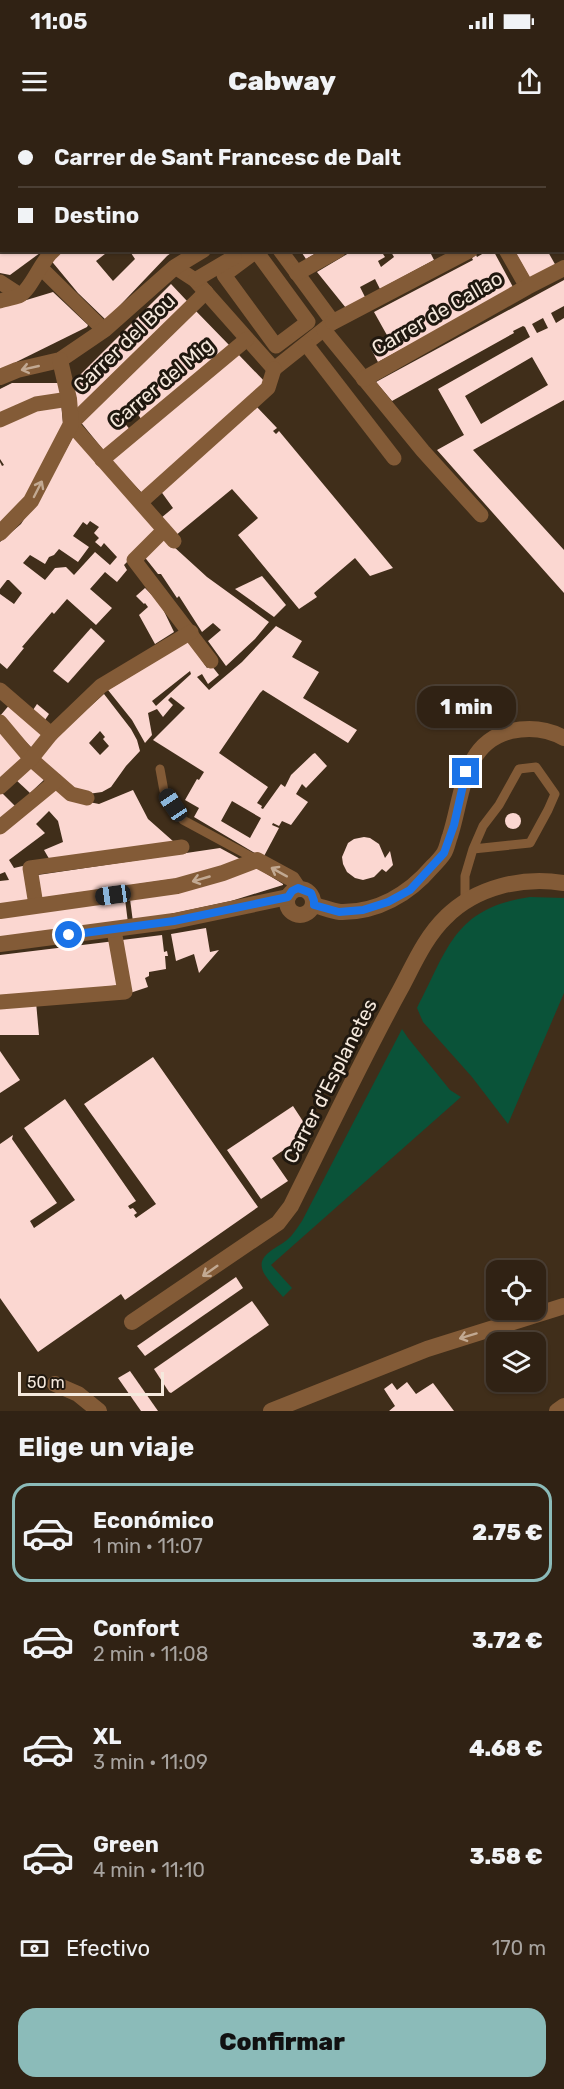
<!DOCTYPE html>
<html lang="es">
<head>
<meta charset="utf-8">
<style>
	body { margin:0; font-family:Rubik,sans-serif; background:#3c2f22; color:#f1f3f6; height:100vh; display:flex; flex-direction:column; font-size:22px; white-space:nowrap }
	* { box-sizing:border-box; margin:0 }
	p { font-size:20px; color:#a8a4a0 }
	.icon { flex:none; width:33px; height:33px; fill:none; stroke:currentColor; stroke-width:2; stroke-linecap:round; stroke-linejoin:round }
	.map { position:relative; height:1291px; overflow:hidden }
	.details { display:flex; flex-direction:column; background:#302214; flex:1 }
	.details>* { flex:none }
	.top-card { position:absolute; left:0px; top:0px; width:564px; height:132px; box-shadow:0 2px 4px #0004,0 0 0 2px #4b3f34; display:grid; align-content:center; height:132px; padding:0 18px; background:#302214 }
	.fabs { position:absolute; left:486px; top:1140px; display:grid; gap:12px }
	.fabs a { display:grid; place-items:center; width:60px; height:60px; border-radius:12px; background:#302214; box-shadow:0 2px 4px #0004,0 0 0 2px #4b3f34; font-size:30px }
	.scale { position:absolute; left:18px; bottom:15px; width:146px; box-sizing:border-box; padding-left:6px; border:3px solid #f5e9dd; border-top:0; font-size:16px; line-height:21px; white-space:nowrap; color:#f5e9dd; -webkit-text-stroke:4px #20180f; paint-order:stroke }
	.end { position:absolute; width:27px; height:27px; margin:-14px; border:8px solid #1a73e8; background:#fff; box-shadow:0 0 0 3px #fff }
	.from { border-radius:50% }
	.bubble { position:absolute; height:42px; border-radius:18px; background:#302214; box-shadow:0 2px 4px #0004,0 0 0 2px #4b3f34; font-size:20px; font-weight:800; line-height:42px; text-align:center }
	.car { position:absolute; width:18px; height:36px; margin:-18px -9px; border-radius:8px; box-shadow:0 0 4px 2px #0007; background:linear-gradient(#222 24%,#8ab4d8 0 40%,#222 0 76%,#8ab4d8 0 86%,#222 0) }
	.top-card b { display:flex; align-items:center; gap:21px; height:57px; font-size:22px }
	.top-card b+b { border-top:2px solid #4b3f34 }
	.top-card i { width:15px; height:15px; background:#f1f3f6 }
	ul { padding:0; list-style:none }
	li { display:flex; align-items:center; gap:18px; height:99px; margin:0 12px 9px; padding:0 6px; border:3px solid transparent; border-radius:18px }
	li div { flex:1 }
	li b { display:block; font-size:22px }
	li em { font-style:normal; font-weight:800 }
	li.current { border-color:#8bbbb9 }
	li>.icon { width:54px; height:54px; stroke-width:1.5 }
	h2 { padding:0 18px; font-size:27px; line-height:72px }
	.pay { display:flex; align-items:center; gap:15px; height:66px; padding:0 18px; font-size:22px }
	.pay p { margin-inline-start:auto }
	.cta { display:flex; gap:12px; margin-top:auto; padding:12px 18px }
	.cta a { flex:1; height:69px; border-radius:18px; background:#8bbbb9; color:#111; font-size:24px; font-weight:800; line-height:69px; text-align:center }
	.status { display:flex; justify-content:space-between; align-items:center; height:42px; padding:0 30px; background:#302214; direction:ltr }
	.status svg { height:16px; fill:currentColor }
	header { display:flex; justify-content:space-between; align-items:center; height:78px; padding:0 18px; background:#302214; font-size:27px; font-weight:800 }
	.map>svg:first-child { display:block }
</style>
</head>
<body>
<div class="status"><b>11:05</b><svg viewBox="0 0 49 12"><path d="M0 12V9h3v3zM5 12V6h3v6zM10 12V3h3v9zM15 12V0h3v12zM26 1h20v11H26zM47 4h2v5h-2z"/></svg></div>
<header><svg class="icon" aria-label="menu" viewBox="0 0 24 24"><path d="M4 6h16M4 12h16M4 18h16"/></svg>Cabway<svg class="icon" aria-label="share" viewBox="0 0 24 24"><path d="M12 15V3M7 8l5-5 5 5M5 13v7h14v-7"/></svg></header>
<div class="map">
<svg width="564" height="1291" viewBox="0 0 564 1291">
	<rect width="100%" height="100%" fill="#402e1a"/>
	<!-- green -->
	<g fill="#0a5339">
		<path d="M530 777 564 778V873L508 1004 472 957 423 902 417 888C448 829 454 788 530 777Z"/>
		<path d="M402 909 408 918 450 970 461 977 271 1145 292 1168 283 1177C277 1170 270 1163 265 1155 253 1136 276 1129 287 1120 293 1115 297 1108 302 1101Z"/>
	</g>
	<!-- building -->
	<g fill="#fbd7d1" fill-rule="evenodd">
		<path d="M5 130H44L10 155 0 153V133Z"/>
		<path d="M59 130H110L96 141 113 161 135 139 129 130H175L167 136 106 200 78 173 49 138Z"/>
		<path d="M300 130H321L306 139Z"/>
		<path d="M354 130H390L383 134 385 137 378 141 381 147 394 137 390 130H429L434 140 380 169 375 159 360 167 365 177 346 188 317 152Z"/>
		<path d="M489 130H493L514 169 378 242 370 227 388 217 374 192 473 140 472 138 476 135 477 137Z"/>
		<path d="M514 130H547L556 146 531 160Z"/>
		<path d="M564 160V186L551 193 556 203 564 198V280L473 330 564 430V473L437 330 464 315 438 269 530 217 525 207 523 206 513 211 514 213 392 281 376 262ZM543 198 548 208 537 213 532 204ZM532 237 548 265 481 304 465 276Z"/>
		<path d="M171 164 187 181 78 295 72 263Z"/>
		<path d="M53 172 88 205 87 207 0 250V188Z"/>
		<path d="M194 189 230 226 144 303 130 283 117 294 132 312 105 332 79 300Z"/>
		<path d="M237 233 267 264 143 374 109 338Z"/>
		<path d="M12 263H62L61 277 0 295V269Z"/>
		<path d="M61 283 64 314 32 370 0 405V342L2 346 4 345 0 339V303Z"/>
		<path d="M255 285 277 308 273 311 276 314 279 311 393 448 370 456 355 438 314 473 317 477 299 489 238 415 258 398 232 369 175 416 161 398 173 388 160 370Z"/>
		<path d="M73 317 160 409 124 445 127 450 117 462 105 452 90 469 112 488 96 505 67 479 54 494 52 492 22 527 24 528 7 549 0 543V474L14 484 22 473 9 460H7L0 469V422L21 404 51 357ZM90 401 99 407 94 413 99 418 95 422 101 427 104 423 117 437 110 445 95 432 74 455 66 447 55 448 45 460 23 443 30 435 45 444 49 437 54 435 59 429 78 442 89 427 73 416 83 402 87 405Z"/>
		<path d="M162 416 207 457 269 502 255 519 226 546 208 521 221 510 213 503 202 512 179 476 177 478 161 454H158L143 435Z"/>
		<path d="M262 456 286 485 274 497 235 469Z"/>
		<path d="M145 468 160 483 174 512 155 524 139 495 148 487 145 483 144 484 136 476Z"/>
		<path d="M276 506 302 521 292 537 319 552 303 578 357 610 348 623 263 570 260 573 219 633 268 667 257 683 262 686 261 688 263 689 281 664 285 667 291 655 313 634 315 633 327 646 306 668 302 664 296 674 308 682 291 705 282 701 279 706 273 703 272 705 279 708 263 738 194 697 199 688 185 680 197 659 199 660 204 652 153 620 185 588 171 577 168 580 173 585 163 597 157 589 148 593 152 615 145 623 132 600 108 570 189 521 207 548 211 545 219 555 208 564 202 554 197 557 209 570 242 542ZM190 551 191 554 156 586 152 581ZM232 681 261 698 250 718 221 701Z"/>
		<path d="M91 508 105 521 68 563 53 551Z"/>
		<path d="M104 574 131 609 137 620 140 631 126 646 111 667 102 672 88 674 73 667 35 636ZM100 611 105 617 103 619 109 626 100 635 89 623Z"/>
		<path d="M11 583 45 616 33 629 0 596Z"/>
		<path d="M37 584 49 594 45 600 33 590Z"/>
		<path d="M0 609 27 640 0 661Z"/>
		<path d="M32 643 47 657 30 673 14 658Z"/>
		<path d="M54 664 84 681 99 684 133 670 148 699 174 722 51 742 44 730 63 722 58 701 49 691 36 704 45 713 9 740 14 748 27 745 33 780 0 786V761L9 760 5 752 0 754V710Z"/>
		<path d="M0 671 15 686 0 700Z"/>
		<circle cx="513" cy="701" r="8"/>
		<path d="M364 717 370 718 379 724 385 738 390 731 393 745 386 752 382 749 374 757 363 760 355 758 347 752 343 744 342 737 348 723 354 719Z"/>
		<path d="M220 728 244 741 194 756 41 778 38 755Z"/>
		<path d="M257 748 283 764V765L231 781 133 802 130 779Z"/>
		<path d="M125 779 128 803 0 818V795Z"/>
		<path d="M206 808 210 832 219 830 199 853 194 834 176 841 171 814Z"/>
		<path d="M162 815 164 832 167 831 168 836H165L166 849 149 852V856L145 858 148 867 130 873 122 820Z"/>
		<path d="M115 821 120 865 0 879V835Z"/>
		<path d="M36 882 39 915H0V888Z"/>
		<path d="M0 931 20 960 0 973Z"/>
		<path d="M153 937 258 1087 125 1180 121 1174 38 1232 0 1178V1024L13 1015 12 1019 57 1083 30 1101 34 1108 75 1080 24 1008 65 979 136 1081 128 1086 130 1089 133 1088 137 1093 134 1095 136 1098 156 1084 84 984Z"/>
		<path d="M293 986 310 1012 272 1038 288 1061 261 1079 227 1030Z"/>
		<path d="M236 1157 243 1168 145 1236 137 1226Z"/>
		<path d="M252 1181 269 1205 171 1273 169 1272 154 1249Z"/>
		<path d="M130 1251 158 1291H141L118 1258Z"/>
		<path d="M407 1262 416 1274 433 1263 454 1291H389L395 1286 384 1269 392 1263 397 1270Z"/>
	</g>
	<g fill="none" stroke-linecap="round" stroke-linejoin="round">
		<!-- service -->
		<g stroke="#835b37" stroke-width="9">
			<path d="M160 649 164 671 183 700 257 740"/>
			<path d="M465 782V756L473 729 530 723 548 690 555 674 536 647 519 649 499 685 483 706 473 729"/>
		</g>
		<!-- pedestrian -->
		<g stroke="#835b37" stroke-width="15">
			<path d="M112 2 113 0"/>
			<path d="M232 2 234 0"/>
			<path d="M506 130 527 167"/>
			<path d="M256 131 308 202 276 226 224 155Z"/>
			<path d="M175 147 195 160 274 249 333 202 280 130"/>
			<path d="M41 148 104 210"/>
			<path d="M195 160 234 137"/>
			<path d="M0 162 20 175"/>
			<path d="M0 181C6 179 13 178 19 176 32 169 41 140 54 130"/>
			<path d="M324 210 423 331 481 395"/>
			<path d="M306 224 394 338"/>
			<path d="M0 300 36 284 69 279"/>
			<path d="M102 340 247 219"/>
			<path d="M141 382 268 268 274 249"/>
			<path d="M164 410 134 440 211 541"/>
			<path d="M174 421 71 304 206 172"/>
			<path d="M0 570 51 614"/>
			<path d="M0 602 31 639 71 674 87 678"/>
			<path d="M0 667 31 639 51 614 101 566 191 512"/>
			<path d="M0 707 56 661"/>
			<path d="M36 785 30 748 182 727"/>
			<path d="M0 882 125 872 114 810"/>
		</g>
		<!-- minor -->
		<g stroke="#835b37" stroke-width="16">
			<path d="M428 2 430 0"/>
			<path d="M562 9 564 8"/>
			<path d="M562 81H564"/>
			<path d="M297 153 338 130"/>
			<path d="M333 202 470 130"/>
			<path d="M0 257 17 250 60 240 104 210 175 147 203 130"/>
			<path d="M364 259 527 167 564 148"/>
			<path d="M0 413 31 381 71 304 69 279 60 240"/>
			<circle cx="300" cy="782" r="13"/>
			<path d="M314 785C322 787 332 791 340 792 377 793 409 774 432 747 436 743 441 738 444 733 447 728 448 721 450 716 463 676 462 623 511 611 529 607 548 609 564 618"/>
			<path d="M0 791 177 766 223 753 257 740 292 759 298 768"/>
			<path d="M0 824 174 801 288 777"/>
			<path d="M132 1202 278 1103 291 1086C327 1014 361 941 400 870 413 846 425 817 446 797 476 767 523 756 564 763"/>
			<path d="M55 1264 78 1274 99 1291"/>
			<path d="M271 1291 427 1229 564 1186"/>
			<path d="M557 1291 564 1286"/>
		</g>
	</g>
	<!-- one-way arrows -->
	<defs><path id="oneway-shaft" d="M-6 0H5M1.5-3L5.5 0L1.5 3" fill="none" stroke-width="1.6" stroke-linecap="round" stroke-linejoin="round" transform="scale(1.5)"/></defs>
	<g stroke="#c2a992">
		<use href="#oneway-shaft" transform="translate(30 248) rotate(167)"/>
		<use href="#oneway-shaft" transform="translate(38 369) rotate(-63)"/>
		<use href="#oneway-shaft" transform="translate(279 752) rotate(-151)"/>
		<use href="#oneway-shaft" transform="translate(201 759) rotate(164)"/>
		<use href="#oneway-shaft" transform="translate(210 1151) rotate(145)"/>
		<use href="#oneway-shaft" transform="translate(468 1216) rotate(163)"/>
	</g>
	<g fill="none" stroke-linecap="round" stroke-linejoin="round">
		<!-- route -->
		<path stroke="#1a73e8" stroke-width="8" d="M69 815 174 801 288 777 292 771 298 768 311 773 314 781V785L339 792 363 790 388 782 410 770 444 733 454 705 466 652"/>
	</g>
	<g text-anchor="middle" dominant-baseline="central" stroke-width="6" stroke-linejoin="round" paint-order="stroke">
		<!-- street labels -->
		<g font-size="20" fill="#f5e9dd" stroke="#20180f">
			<text transform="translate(437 193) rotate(-30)">Carrer de Callao</text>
			<text transform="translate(124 223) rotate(-44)">Carrer del Bou</text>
			<text transform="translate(161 263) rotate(-40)">Carrer del Mig</text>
			<text transform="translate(330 961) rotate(-63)">Carrer d'Esplanetes</text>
		</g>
	</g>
</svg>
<div class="fabs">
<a><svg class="icon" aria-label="locate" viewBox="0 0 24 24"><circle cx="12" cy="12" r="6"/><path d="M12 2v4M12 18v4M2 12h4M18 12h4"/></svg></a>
<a><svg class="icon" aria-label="layers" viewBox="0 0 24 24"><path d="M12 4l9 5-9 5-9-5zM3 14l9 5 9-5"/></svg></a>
</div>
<div class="scale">50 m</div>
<i class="end from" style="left:69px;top:815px"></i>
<i class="end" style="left:466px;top:652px"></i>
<div class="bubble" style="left:417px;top:566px;width:99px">1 min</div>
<i class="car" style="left:173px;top:685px;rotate:326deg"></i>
<i class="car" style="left:113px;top:775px;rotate:262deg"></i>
<div class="top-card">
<b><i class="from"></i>Carrer de Sant Francesc de Dalt</b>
<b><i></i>Destino</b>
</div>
</div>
<section class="details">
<h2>Elige un viaje</h2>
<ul>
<li class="current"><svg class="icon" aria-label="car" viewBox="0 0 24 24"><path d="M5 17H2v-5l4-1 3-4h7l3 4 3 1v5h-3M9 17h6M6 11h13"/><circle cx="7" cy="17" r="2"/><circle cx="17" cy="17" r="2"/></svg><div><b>Económico</b><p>1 min · 11:07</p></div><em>2.75 €</em></li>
<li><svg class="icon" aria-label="car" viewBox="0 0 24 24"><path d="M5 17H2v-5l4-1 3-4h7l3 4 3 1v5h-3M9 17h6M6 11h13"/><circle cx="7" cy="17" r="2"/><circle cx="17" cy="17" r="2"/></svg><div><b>Confort</b><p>2 min · 11:08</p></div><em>3.72 €</em></li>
<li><svg class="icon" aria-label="car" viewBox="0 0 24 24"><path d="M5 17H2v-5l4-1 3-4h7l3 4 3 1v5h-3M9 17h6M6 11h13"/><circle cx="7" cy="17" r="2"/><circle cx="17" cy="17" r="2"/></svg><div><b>XL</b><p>3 min · 11:09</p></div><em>4.68 €</em></li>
<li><svg class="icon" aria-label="car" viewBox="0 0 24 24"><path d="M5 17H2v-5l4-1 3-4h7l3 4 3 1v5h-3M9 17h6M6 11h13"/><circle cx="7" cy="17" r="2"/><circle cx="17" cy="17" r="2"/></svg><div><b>Green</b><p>4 min · 11:10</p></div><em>3.58 €</em></li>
</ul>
<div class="pay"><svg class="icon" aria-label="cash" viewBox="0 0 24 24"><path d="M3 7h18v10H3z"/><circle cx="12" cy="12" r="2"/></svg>Efectivo<p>170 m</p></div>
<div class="cta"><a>Confirmar</a></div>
</section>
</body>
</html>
